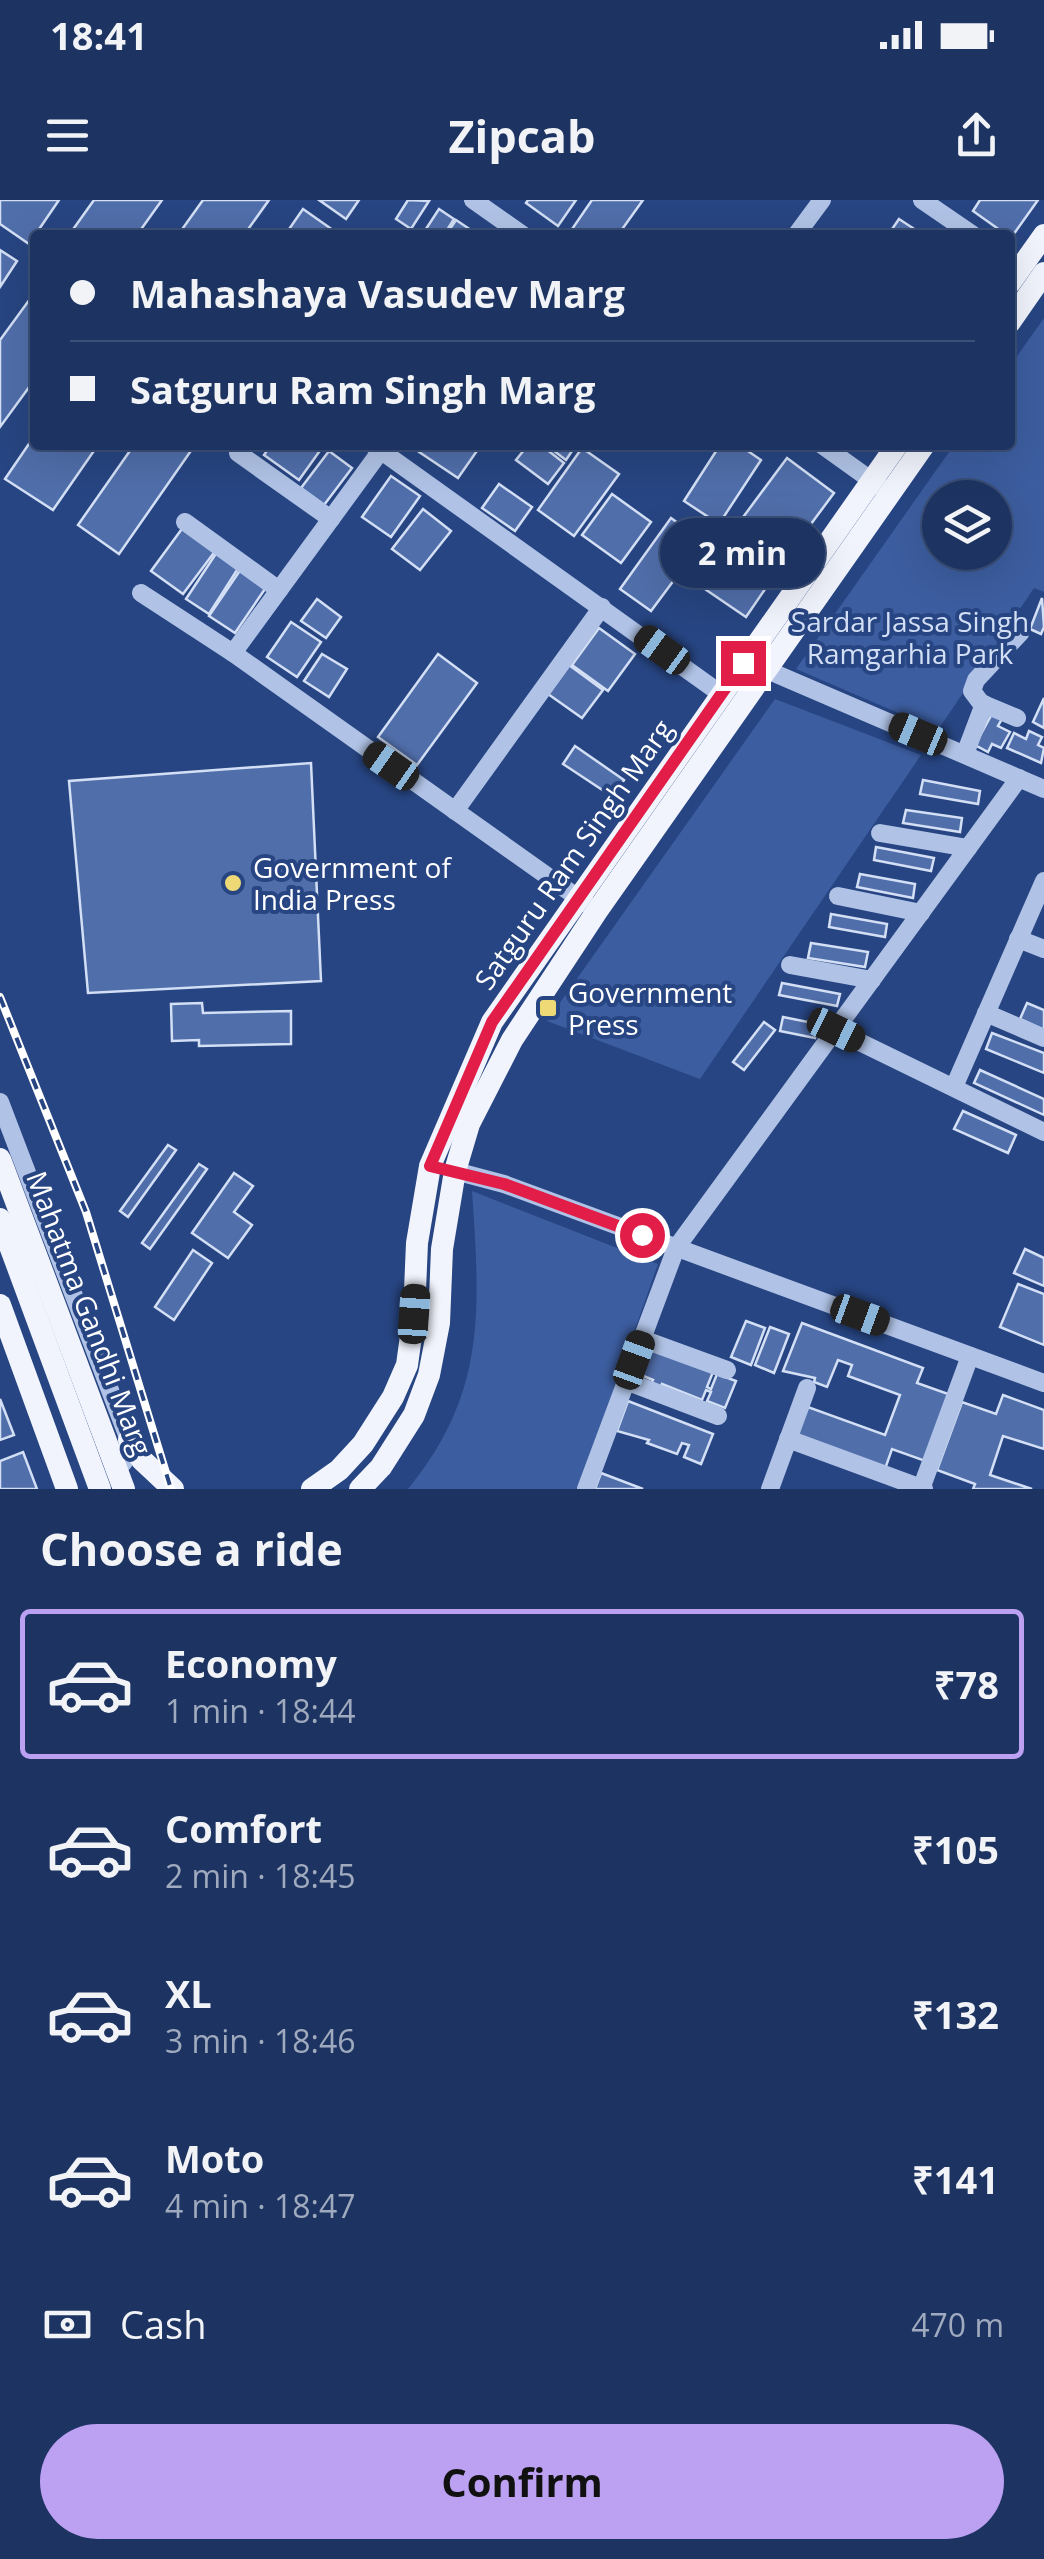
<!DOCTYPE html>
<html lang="en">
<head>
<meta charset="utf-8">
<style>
	body { margin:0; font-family:"Open Sans",sans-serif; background:#253c68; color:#f1f3f6; height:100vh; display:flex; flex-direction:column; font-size:38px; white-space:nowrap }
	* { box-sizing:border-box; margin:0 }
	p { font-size:32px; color:#a0aabe }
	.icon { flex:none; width:55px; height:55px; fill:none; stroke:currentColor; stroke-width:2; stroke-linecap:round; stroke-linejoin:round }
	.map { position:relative; height:1289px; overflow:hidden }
	.panel { display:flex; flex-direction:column; background:#1d3462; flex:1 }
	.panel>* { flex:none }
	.hud { position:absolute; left:30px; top:30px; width:985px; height:220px; border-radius:10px; box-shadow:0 10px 40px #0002,0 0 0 2px #3b4f77; display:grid; align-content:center; height:220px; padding:0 40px; background:#1d3462 }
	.tools { position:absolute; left:922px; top:280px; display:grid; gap:20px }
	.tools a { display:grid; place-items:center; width:90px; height:90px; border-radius:50%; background:#1d3462; box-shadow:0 10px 40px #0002,0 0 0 2px #3b4f77; font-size:50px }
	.end { position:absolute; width:45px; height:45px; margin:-22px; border:12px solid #e11d48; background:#fff; box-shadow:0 0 0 5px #fff }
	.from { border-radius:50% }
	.bubble { position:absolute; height:70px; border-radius:35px; background:#1d3462; box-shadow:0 10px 40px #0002,0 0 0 2px #3b4f77; font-size:32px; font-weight:700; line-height:70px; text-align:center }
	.car { position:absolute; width:30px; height:60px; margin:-30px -15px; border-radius:12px; box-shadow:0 0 8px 2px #0007; background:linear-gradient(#222 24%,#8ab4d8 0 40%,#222 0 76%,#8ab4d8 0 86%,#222 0) }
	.hud b { display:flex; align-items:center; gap:35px; height:95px; font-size:38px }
	.hud b+b { border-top:2px solid #3b4f77 }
	.hud i { width:25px; height:25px; background:#f1f3f6 }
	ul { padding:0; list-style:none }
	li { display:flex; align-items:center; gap:30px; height:150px; margin:0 20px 15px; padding:0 20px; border:5px solid transparent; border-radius:10px }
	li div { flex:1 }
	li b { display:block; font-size:38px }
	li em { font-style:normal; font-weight:700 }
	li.active { border-color:#bca0f2 }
	li>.icon { width:90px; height:90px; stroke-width:1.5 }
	h2 { padding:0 40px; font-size:45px; line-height:120px }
	.pay { display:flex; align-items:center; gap:25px; height:110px; padding:0 40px; font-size:38px }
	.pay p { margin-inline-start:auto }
	.primary-button { display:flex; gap:20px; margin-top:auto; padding:20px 40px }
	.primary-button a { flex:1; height:115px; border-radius:60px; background:#bca0f2; color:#111; font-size:40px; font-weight:700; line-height:115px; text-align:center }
	.status { display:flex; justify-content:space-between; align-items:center; height:70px; padding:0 50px; background:#1d3462; direction:ltr }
	.status svg { height:28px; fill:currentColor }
	header { display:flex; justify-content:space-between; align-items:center; height:130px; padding:0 40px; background:#1d3462; font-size:45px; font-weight:700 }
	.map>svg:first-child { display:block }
</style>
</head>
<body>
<div class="status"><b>18:41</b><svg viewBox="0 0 49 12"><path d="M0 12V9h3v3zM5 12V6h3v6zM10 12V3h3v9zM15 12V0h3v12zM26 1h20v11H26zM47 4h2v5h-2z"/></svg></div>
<header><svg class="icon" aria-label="menu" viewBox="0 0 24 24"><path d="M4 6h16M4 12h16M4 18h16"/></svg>Zipcab<svg class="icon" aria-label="share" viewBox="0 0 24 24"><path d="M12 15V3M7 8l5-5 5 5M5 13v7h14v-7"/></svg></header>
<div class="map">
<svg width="1044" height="1289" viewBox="0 0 1044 1289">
	<rect width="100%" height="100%" fill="#274582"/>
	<!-- green -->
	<g fill="#3c5d9f" fill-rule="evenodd">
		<path d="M1044 118V392L1034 388 938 530 796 469 954 245H1010V166ZM940 298H995V352H940Z"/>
		<path d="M775 499 921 555 700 879 547 821Z"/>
		<path d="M472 991 658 1064 579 1289H408C487 1193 480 1109 472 991Z"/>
	</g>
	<!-- building -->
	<g fill="#506eaa" stroke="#d3dff5" stroke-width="2.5">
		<path d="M0 0H59L29 44 0 24Z"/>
		<path d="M94 0H162L137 35H69Z"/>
		<path d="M203 0H269L244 35H178Z"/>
		<path d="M319 0H359L346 19Z"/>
		<path d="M408 0 429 1 411 29 396 19Z"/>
		<path d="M528 0H576L558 26 526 3Z"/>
		<path d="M592 0H643L618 35H568Z"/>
		<path d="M980 0H1038L1011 38 973 11Z"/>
		<path d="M303 9 340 35H285Z"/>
		<path d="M439 9 454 19 444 35H422Z"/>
		<path d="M899 19 919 32 917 35H888Z"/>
		<path d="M456 20 474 32 472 35H446Z"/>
		<path d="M0 50 17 61 0 87Z"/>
		<path d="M35 92V179L0 227V140Z"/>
		<path d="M35 235V245H98L53 310 5 279Z"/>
		<path d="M134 245H195L119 354 78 325Z"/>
		<path d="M271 245H324L299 280 264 255Z"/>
		<path d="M424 245H474L479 248 458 278 419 252Z"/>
		<path d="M528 245H541L564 263 548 284 516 260Z"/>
		<path d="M546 245H576L566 260Z"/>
		<path d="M720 245H739L761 260 719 324 684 301Z"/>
		<path d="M582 248 619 274 574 336 538 310Z"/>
		<path d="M329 251 352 268 324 305 301 288Z"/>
		<path d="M787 258 834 293 782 363 735 328Z"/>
		<path d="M391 276 420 296 391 337 362 317Z"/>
		<path d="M499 284 532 307 515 331 482 308Z"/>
		<path d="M612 294 651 322 621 363 582 335Z"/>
		<path d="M423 309 451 331 420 370 392 349Z"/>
		<path d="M671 318 703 341 651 411 620 389Z"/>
		<path d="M184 326 216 350 183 394 151 371Z"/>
		<path d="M725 342 774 376 746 417 696 383Z"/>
		<path d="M217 352 239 367 209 414 186 399Z"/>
		<path d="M241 369 267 386 235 433 209 416Z"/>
		<path d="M1042 398 1044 427 1041 434 1030 429Z"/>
		<path d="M317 399 341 417 326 438 301 421Z"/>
		<path d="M291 422 321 442 297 477 267 457Z"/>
		<path d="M599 428 635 454 608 491 572 465Z"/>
		<path d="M322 454 347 469 329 497 304 481Z"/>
		<path d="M438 454 477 483 417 565 378 537Z"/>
		<path d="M569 465 603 490 582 518 548 494Z"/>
		<path d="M1044 498V528L1033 522Z"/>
		<path d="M993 512 1003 517 998 526 1010 532 1001 548 992 544 988 552 975 545Z"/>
		<path d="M1029 531 1042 537 1038 545 1044 548 1041 563 1007 548 1014 533 1026 539Z"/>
		<path d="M575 546 624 580 613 597 563 564Z"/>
		<path d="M311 563 321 781 88 793 69 581Z"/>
		<path d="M923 580 980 591 978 604 920 594Z"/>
		<path d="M906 610 962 618 960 632 903 623Z"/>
		<path d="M876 647 934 658 931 671 874 660Z"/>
		<path d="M860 674 915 684 913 698 857 687Z"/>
		<path d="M831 714 887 724 885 737 829 727Z"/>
		<path d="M811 743 868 752 865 767 808 758Z"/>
		<path d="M782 783 840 794 837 806 779 795Z"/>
		<path d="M202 803 203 813 291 811V844L199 846V840L172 841 171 804Z"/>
		<path d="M1027 803 1044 810V830L1020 819Z"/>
		<path d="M783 817 818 824 815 838 780 831Z"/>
		<path d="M764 822 775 830 744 870 733 862Z"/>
		<path d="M992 833 1044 853V873L986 849Z"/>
		<path d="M980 870 1044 899V915L974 883Z"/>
		<path d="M963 911 1016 935 1008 953 954 929Z"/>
		<path d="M168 945 176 950 128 1017 120 1011Z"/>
		<path d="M199 964 207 969 150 1049 142 1043Z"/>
		<path d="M234 973 253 986 234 1012 252 1025 228 1058 192 1033Z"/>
		<path d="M1025 1049 1044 1058V1086L1014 1073Z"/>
		<path d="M193 1050 212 1063 174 1120 155 1107Z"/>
		<path d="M1018 1084 1044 1094V1145L1000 1127Z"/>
		<path d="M746 1121 765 1128 751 1165 731 1157Z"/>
		<path d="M802 1123 923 1168 917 1183 951 1195 928 1262 892 1249 885 1269 796 1237 808 1207 885 1235 900 1195 848 1176 852 1165 838 1160 827 1187 814 1182 815 1178 783 1171Z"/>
		<path d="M770 1127 789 1134 774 1173 755 1165Z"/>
		<path d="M651 1148 713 1172 707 1187 711 1189 717 1174 736 1181 725 1208 707 1201 711 1192 706 1190 702 1200 662 1184 660 1190 650 1186 653 1180 641 1175Z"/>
		<path d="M1003 1195 1044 1210V1249L1003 1236 990 1275 1032 1289H973L975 1284 937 1270 962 1202 996 1214Z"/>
		<path d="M0 1199 14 1235 0 1240Z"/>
		<path d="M628 1201 713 1234 701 1264 684 1257 689 1245 682 1243 677 1254 647 1243 649 1240 617 1231Z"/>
		<path d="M23 1252 37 1289H0V1261Z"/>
		<path d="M601 1273 643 1289H595Z"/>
	</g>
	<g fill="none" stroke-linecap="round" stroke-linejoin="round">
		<!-- minor -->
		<g stroke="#b0c3e6" stroke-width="18">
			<path d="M473 0 523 35"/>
			<path d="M922 0 973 35"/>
			<path d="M796 35 822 0"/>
			<path d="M373 245 721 494"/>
			<path d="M822 245 882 288"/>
			<path d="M238 253 331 319"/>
			<path d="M185 322 279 390"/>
			<path d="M141 393 233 453 588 705"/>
			<path d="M233 453 385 245"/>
			<path d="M767 470 1044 589"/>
			<path d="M1017 518 981 503 972 491 976 480 1021 432"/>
			<path d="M965 554 984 504"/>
			<path d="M455 611 602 407"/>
			<path d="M880 633 968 648"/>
			<path d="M838 696 921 713"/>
			<path d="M1018 739 1044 749"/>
			<path d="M790 765 872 780"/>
			<path d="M986 813 1044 838"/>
			<path d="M835 830 1044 932"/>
			<path d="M954 887 1044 681"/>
			<path d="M0 902 129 1240 124 1262 117 1269"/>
			<path d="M455 971 504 984 1044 1183"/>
			<path d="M642 1139 727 1170"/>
			<path d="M626 1181 718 1216"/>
			<path d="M788 1239 924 1289"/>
			<path d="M586 1289 676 1048 1019 578"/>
			<path d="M770 1289 807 1188"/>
			<path d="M921 1289 970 1156"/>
		</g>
		<!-- major -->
		<g stroke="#f1f4fd" stroke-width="22">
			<path d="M1010 83 1044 35"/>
			<path d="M1010 122 1044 73"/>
			<path d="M0 959 124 1289"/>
			<path d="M0 1105 67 1289"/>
			<path d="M129 1240 142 1260 173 1289"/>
			<path d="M312 1289 339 1270 363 1244 393 1197 407 1165 414 1114 417 1043 430 966 492 822 897 245"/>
			<path d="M360 1289 381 1267 414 1215 429 1175 439 1123 442 1049 455 971 469 924 512 840 597 711 924 245"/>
		</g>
		<!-- rail casing -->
		<g stroke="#fff" stroke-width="8">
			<path id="rail" d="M0 797 86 1012 171 1289"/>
		</g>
		<!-- rail -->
		<use href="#rail" stroke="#274582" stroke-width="4" stroke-dasharray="11" stroke-linecap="butt"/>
		<!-- major-bridge -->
		<path stroke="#f1f4fd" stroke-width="22" d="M0 1019 100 1289"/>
	</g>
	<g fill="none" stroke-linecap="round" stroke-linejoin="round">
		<!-- route -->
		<path stroke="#e11d48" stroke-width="12" d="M642 1035 504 984 430 966 492 822 743 463"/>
	</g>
	<!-- markers -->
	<g fill="#eed976" stroke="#274582" stroke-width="4">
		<circle cx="233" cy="683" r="10"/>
		<rect x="538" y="798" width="20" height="20" rx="5"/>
	</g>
	<g text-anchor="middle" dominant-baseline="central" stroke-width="8" stroke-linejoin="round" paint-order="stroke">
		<!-- park labels -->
		<g font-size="28" fill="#d3dff5" stroke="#274582">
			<text x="910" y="421">Sardar Jassa Singh<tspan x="910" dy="32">Ramgarhia Park</tspan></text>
		</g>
		<!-- street labels -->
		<g font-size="28" fill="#fff" stroke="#274582">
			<text transform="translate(573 654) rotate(-55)">Satguru Ram Singh Marg</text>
			<text transform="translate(90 1113) rotate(69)">Mahatma Gandhi Marg</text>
		</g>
		<!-- poi labels -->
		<g font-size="28" fill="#fff" stroke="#274582" text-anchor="start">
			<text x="253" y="667">Government of<tspan x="253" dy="32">India Press</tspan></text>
			<text x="568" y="792">Government<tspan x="568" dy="32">Press</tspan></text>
		</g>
	</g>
</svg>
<div class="tools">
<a><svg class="icon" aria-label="layers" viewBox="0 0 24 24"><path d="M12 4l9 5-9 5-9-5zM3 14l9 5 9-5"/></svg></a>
</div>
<i class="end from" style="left:642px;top:1035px"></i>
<i class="end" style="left:743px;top:463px"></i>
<div class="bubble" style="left:660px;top:318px;width:165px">2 min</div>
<i class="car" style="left:662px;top:450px;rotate:306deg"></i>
<i class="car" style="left:918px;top:534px;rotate:293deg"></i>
<i class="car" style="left:391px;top:566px;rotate:305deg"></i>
<i class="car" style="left:836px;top:830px;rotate:116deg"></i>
<i class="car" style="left:414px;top:1114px;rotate:4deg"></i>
<i class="car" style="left:860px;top:1115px;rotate:110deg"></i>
<i class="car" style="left:634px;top:1160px;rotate:20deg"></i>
<div class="hud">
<b><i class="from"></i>Mahashaya Vasudev Marg</b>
<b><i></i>Satguru Ram Singh Marg</b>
</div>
</div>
<section class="panel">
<h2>Choose a ride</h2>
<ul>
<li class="active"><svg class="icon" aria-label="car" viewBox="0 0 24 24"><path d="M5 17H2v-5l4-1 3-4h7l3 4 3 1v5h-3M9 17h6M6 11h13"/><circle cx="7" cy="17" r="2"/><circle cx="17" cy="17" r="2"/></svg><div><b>Economy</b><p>1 min · 18:44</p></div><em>₹78</em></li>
<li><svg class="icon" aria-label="car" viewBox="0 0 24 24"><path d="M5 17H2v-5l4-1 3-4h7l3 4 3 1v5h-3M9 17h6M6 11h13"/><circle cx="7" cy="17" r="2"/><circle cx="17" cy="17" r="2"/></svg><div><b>Comfort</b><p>2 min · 18:45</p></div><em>₹105</em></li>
<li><svg class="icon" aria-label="car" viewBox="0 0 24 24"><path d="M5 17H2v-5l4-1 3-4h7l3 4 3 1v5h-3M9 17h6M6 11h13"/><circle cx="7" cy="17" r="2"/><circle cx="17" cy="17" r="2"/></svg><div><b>XL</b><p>3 min · 18:46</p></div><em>₹132</em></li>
<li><svg class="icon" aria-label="car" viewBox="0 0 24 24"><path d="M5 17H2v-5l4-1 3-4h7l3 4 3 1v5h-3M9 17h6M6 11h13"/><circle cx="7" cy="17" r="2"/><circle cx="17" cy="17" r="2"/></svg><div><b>Moto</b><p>4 min · 18:47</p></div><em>₹141</em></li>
</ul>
<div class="pay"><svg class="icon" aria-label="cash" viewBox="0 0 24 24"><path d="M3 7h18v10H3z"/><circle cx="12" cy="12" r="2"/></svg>Cash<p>470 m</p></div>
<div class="primary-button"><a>Confirm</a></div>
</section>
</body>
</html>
